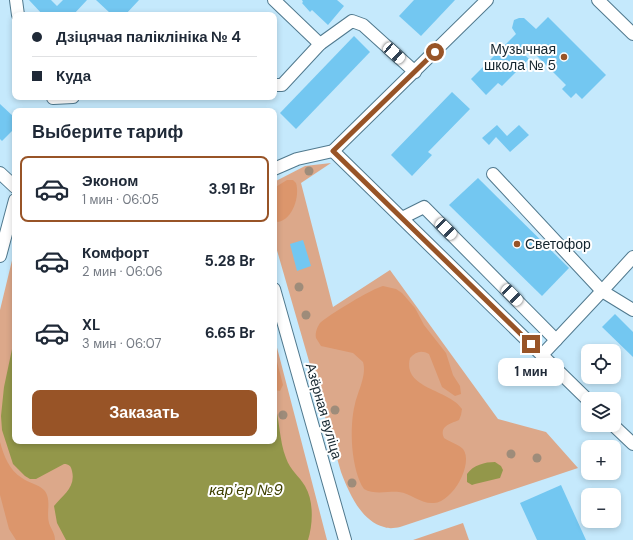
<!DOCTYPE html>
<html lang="ru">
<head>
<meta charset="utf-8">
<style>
	body { margin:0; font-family:"DM Sans",sans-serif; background:#f2f2f3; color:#1f2937; height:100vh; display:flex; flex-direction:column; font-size:15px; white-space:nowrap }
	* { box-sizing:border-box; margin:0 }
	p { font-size:13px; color:#747a83 }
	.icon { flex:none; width:22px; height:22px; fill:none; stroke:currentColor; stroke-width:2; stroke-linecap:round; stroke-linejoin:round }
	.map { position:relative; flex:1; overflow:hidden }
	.side { position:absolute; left:12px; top:108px; width:265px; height:336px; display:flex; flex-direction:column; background:#fff; border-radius:8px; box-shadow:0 2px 6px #0003 }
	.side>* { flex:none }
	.hud { position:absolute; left:12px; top:12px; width:265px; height:88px; border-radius:8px; box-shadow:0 2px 6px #0003; display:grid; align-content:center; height:88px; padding:0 20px; background:#fff }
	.controls { position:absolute; left:581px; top:344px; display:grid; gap:8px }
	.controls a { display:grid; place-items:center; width:40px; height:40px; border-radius:8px; background:#fff; box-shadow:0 2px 6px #0003; font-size:20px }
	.end { position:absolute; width:18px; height:18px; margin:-9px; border:5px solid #985427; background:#fff; box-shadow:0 0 0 2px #fff }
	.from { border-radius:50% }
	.bubble { position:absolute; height:28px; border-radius:8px; background:#fff; box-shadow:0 2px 6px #0003; font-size:13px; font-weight:700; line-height:28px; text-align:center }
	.car { position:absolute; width:12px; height:24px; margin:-12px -6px; border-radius:5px; box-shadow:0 0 3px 1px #0007; background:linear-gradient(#fff 24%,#345 0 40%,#fff 0 76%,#345 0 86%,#fff 0) }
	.hud b { display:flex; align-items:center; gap:14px; height:38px; font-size:15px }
	.hud b+b { border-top:1px solid #e0e1e3 }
	.hud i { width:10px; height:10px; background:#1f2937 }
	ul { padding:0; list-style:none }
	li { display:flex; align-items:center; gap:12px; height:66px; margin:0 8px 6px; padding:0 12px; border:2px solid transparent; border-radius:8px }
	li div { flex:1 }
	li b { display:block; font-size:15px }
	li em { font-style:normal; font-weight:700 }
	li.active { border-color:#985427 }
	li>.icon { width:36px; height:36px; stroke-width:1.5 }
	h2 { padding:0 20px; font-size:18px; line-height:48px }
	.action { display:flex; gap:8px; margin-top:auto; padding:8px 20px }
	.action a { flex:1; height:46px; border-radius:8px; background:#985427; color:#fff; font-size:16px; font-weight:700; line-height:46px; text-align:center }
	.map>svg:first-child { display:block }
</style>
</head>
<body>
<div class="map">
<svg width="633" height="540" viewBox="0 0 633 540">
	<rect width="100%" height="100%" fill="#c5e9fc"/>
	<!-- green -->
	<g fill="#dca88a">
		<path d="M331 163 301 183 333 307 390 270 498 419 546 432 578 468 400 527C395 528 389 529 384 527 361 521 349 493 341 472L274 240V182L305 166Z"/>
		<path d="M15 248V441H274V336L327 540H0V310Z"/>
		<path d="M463 523 469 540H413Z"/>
	</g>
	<!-- forest -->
	<g fill="#dc966c">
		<path d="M287 180H293L296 183C300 196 293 219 278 222L274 220V188Z"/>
		<path d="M383 286 396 289 402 293 415 308 424 325 446 353 453 375 460 386 461 394 455 396 442 387 429 354C422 350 416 351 410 358 402 389 449 389 462 409L461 415 459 420C450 424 439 426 444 438 450 442 458 444 463 449 474 463 453 502 434 503 420 504 411 493 399 492 388 491 374 495 364 489 351 470 349 426 355 404 358 391 367 375 363 362L353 353 321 346 316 338C315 332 317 328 320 323 327 316 373 288 383 286Z"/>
		<path d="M274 350 283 385 280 391 274 390Z"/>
		<path d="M0 442C4 456 9 470 22 478 29 483 38 484 44 490 52 499 46 512 49 523 51 529 55 533 55 540H16L9 529 0 495Z"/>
	</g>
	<!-- water -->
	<g fill="#93974a">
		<path d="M15 335V441H95L107 444 119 441H274V401C280 420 279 440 286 458 290 470 299 476 305 486 314 501 313 524 308 540H66L57 523 54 506C63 495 76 487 72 471 71 466 69 464 64 464L36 479H30L25 476 13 464 2 430 1 416 4 387Z"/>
		<path d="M495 462 501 466 503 470 500 478 475 484 472 485 467 482V474C473 465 485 462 495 462Z"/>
	</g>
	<!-- building -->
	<g fill="#73c7f1">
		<path d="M29 0H51L57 6 63 0H87L73 15H43Z"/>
		<path d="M96 0H139L125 15H109L110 13Z"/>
		<path d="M302 0H337L344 6 328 25 312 10 310 12 302 3 303 2Z"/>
		<path d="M414 0H455L421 36 399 16Z"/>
		<path d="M548 17 606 75 582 99 576 93 571 98 562 89 566 85 531 50 525 55 529 59 502 86 498 83 486 95 471 79 516 34 512 28 514 20 519 18H524L536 29Z"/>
		<path d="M354 36 370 52 296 129 280 113Z"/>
		<path d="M452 92 470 109 428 152 432 155 412 176 391 155Z"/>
		<path d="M0 104 15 118V128L2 141 0 139Z"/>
		<path d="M248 108V111H227V109Z"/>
		<path d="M497 125 507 136 519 125 529 135 510 152 496 137 489 145 482 138Z"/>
		<path d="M478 178 569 268 542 296 449 205Z"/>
		<path d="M303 240 311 266 297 271 290 244Z"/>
		<path d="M615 314 633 332V357L602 327Z"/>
		<path d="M561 485 586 540H537L520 503Z"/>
	</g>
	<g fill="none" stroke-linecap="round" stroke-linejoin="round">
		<!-- minor casing -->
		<g stroke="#50798e" stroke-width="14">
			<g id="minor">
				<path d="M16 0 18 15"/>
				<path d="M274 0 320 44"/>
				<path d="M598 0 633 34"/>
				<path d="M274 85H282L320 44 352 21 363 25 415 72"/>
				<path d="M53 98 73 97"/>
				<path d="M333 151 588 400"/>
				<path d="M274 169 297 159 333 151 487 0"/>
				<path d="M0 173 15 187"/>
				<path d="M493 174 602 291 633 257"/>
				<path d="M402 218 424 207 556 340"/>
				<path d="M0 256 15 200"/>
				<path d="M274 289 345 540"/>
				<path d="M542 355 602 291 633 310"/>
				<path d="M613 425 633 444"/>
			</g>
		</g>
		<!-- minor -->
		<use href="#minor" stroke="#fff" stroke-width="12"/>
	</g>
	<!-- trees -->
	<g fill="#9e8c7a">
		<circle cx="309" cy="171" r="4.5"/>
		<circle cx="299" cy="287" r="4.5"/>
		<circle cx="306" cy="315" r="4.5"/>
		<circle cx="335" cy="410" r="4.5"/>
		<circle cx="283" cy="415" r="4.5"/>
		<circle cx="511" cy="454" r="4.5"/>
		<circle cx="537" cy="458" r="4.5"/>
		<circle cx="352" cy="483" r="4.5"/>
	</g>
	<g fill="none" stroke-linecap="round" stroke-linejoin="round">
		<!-- route -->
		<path stroke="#985427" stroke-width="5" d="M435 52 333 151 531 344"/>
	</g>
	<!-- markers -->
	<g fill="#985427" stroke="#fff" stroke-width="1.5">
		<circle cx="564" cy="57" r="4"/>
		<circle cx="517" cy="244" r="4"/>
	</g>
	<g text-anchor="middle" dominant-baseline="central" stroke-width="4" stroke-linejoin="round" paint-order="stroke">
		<!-- poi labels -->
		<g font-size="14" fill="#14252e" stroke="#fff" text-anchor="end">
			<text x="556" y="49">Музычная<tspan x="556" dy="16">школа № 5</tspan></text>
			<text x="525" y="244" text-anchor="start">Светофор</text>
		</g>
		<!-- street labels -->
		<g font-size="14" fill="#14252e" stroke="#fff">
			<text transform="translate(324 411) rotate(74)">Азёрная вуліца</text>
		</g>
		<!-- water labels -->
		<g font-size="15" font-style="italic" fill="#3f4001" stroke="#fff">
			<text x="246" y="490">карʼер №9</text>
		</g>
	</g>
</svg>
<div class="controls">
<a><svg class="icon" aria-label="locate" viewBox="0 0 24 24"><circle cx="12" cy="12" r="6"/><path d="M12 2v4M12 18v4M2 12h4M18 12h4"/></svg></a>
<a><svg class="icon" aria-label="layers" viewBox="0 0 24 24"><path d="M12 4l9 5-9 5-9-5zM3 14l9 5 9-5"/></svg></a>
<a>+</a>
<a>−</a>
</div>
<i class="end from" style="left:435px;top:52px"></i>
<i class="end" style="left:531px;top:344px"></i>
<div class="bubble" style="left:498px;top:358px;width:66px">1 мин</div>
<i class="car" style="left:394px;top:53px;rotate:132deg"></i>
<i class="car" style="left:446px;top:229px;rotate:135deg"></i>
<i class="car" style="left:512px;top:295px;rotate:135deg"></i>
<div class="hud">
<b><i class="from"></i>Дзіцячая паліклініка № 4</b>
<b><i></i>Куда</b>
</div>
<section class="side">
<h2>Выберите тариф</h2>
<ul>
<li class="active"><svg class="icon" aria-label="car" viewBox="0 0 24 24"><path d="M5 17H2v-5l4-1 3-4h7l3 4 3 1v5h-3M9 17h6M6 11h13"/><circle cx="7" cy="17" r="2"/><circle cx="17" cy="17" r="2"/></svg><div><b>Эконом</b><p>1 мин · 06:05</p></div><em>3.91 Br</em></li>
<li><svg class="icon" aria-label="car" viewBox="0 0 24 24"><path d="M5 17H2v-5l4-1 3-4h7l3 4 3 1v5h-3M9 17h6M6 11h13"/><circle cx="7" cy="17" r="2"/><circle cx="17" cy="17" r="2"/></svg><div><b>Комфорт</b><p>2 мин · 06:06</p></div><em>5.28 Br</em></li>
<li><svg class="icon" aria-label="car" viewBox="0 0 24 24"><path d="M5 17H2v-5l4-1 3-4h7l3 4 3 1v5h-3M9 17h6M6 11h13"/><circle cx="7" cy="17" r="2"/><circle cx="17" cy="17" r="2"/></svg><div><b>XL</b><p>3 мин · 06:07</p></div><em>6.65 Br</em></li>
</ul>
<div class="action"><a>Заказать</a></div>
</section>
</div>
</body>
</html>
